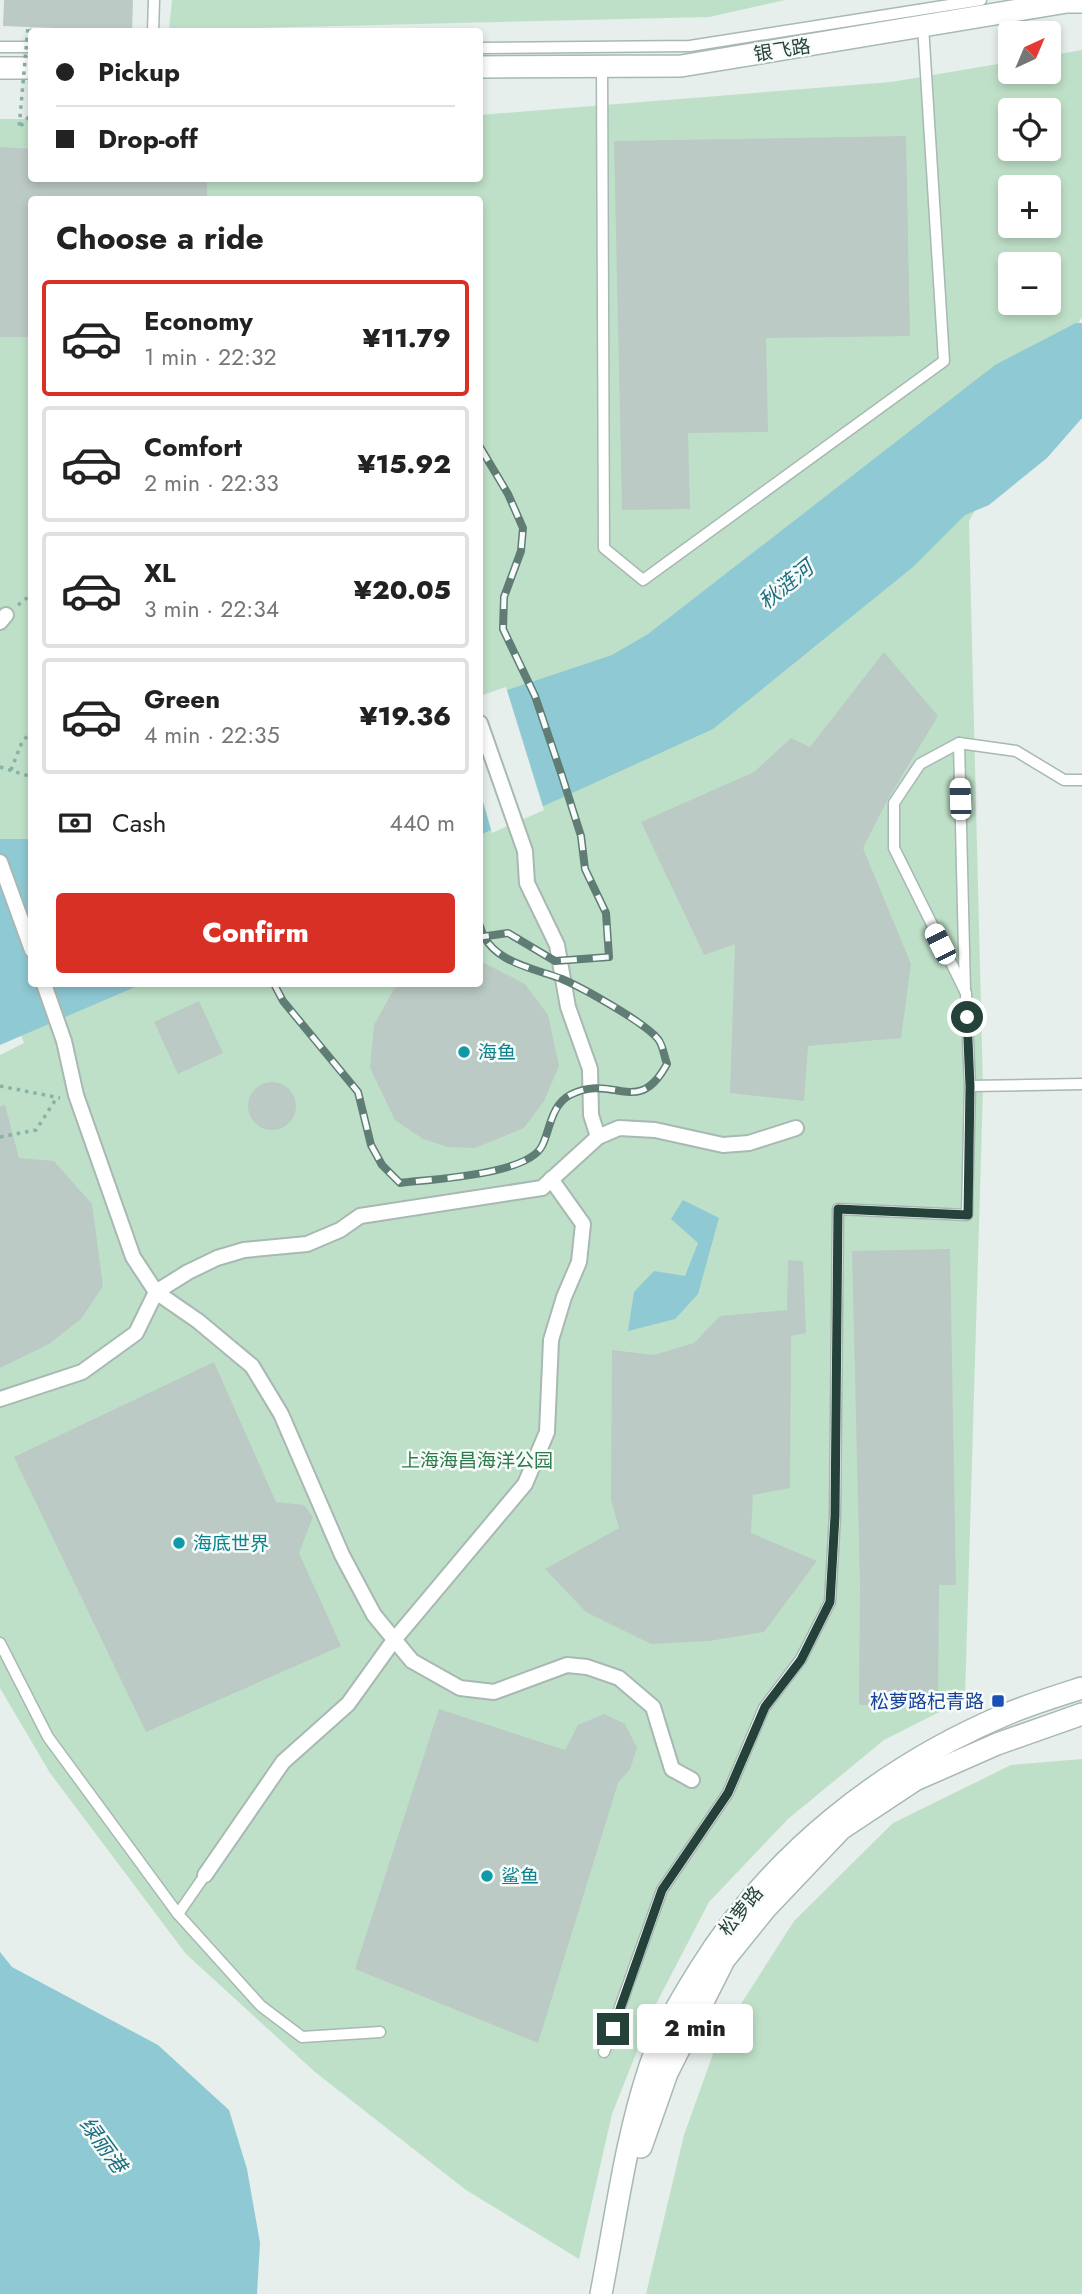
<!DOCTYPE html>
<html lang="en">
<head>
<meta charset="utf-8">
<style>
	body { margin:0; font-family:Jost,"Noto Sans SC",sans-serif; background:#f2f2f2; color:#222; height:100vh; display:flex; flex-direction:column; font-size:26px; white-space:nowrap }
	* { box-sizing:border-box; margin:0 }
	p { font-size:23px; color:#767676 }
	.icon { flex:none; width:38px; height:38px; fill:none; stroke:currentColor; stroke-width:2; stroke-linecap:round; stroke-linejoin:round }
	.map { position:relative; flex:1; overflow:hidden }
	.drawer { position:absolute; left:28px; top:196px; width:455px; height:791px; display:flex; flex-direction:column; background:#fff; border-radius:7px; box-shadow:0 4px 10px #0003 }
	.drawer>* { flex:none }
	.top-card { position:absolute; left:28px; top:28px; width:455px; height:154px; border-radius:7px; box-shadow:0 4px 10px #0003; display:grid; align-content:center; height:154px; padding:0 28px; background:#fff }
	.needle { width:46px; rotate:44deg }
	.controls { position:absolute; left:998px; top:21px; display:grid; gap:14px }
	.controls a { display:grid; place-items:center; width:63px; height:63px; border-radius:7px; background:#fff; box-shadow:0 4px 10px #0003; font-size:35px }
	.end { position:absolute; width:32px; height:32px; margin:-16px; border:9px solid #24423a; background:#fff; box-shadow:0 0 0 4px #fff }
	.from { border-radius:50% }
	.bubble { position:absolute; height:49px; border-radius:7px; background:#fff; box-shadow:0 4px 10px #0003; font-size:23px; font-weight:800; line-height:49px; text-align:center }
	.car { position:absolute; width:21px; height:42px; margin:-21px -10px; border-radius:9px; box-shadow:0 0 5px 2px #0007; background:linear-gradient(#fff 24%,#345 0 40%,#fff 0 76%,#345 0 86%,#fff 0) }
	.top-card b { display:flex; align-items:center; gap:24px; height:66px; font-size:26px }
	.top-card b+b { border-top:2px solid #e0e0e0 }
	.top-card i { width:18px; height:18px; background:#222 }
	ul { padding:0; list-style:none }
	li { display:flex; align-items:center; gap:21px; height:116px; margin:0 14px 10px; padding:0 14px; border:4px solid #e0e0e0; border-radius:7px }
	li div { flex:1 }
	li b { display:block; font-size:26px }
	li em { font-style:normal; font-weight:800 }
	li.selected { border-color:#d93025 }
	li>.icon { width:63px; height:63px; stroke-width:1.5 }
	h2 { padding:0 28px; font-size:32px; line-height:84px }
	.pay { display:flex; align-items:center; gap:18px; height:77px; padding:0 28px; font-size:26px }
	.pay p { margin-inline-start:auto }
	.cta { display:flex; gap:14px; margin-top:auto; padding:14px 28px }
	.cta a { flex:1; height:80px; border-radius:7px; background:#d93025; color:#fff; font-size:28px; font-weight:800; line-height:80px; text-align:center }
	.map>svg:first-child { display:block }
</style>
</head>
<body>
<div class="map">
<svg width="1082" height="2294" viewBox="0 0 1082 2294">
	<rect width="100%" height="100%" fill="#e6efeb"/>
	<!-- green -->
	<g fill="#bfe0c8" fill-rule="evenodd">
		<path d="M172 0H785L709 17 169 30Z"/>
		<path d="M1082 50V317L969 521 983 1089 965 1699 884 1740 788 1819 709 1902 655 2006 612 2114 579 2259 466 2190 315 2072 186 1954 50 1773 0 1688V1055L24 1043 0 981V119H31L32 178H480V115L891 82 1010 62V72H1048V56ZM1010 110H1048V149H1010ZM1010 187H1048V226H1010ZM32 200H480V984H32ZM1010 264H1048V303H1010Z"/>
		<path d="M1082 1759V2294H646L684 2135 718 2040 794 1921 893 1823 1011 1765Z"/>
	</g>
	<!-- water -->
	<g fill="#8ec9d4">
		<path d="M1076 323H1082V418L1047 458 989 505 965 515 913 567 713 729 480 835V699L612 655 648 634 995 365Z"/>
		<path d="M0 839H31L32 984H142L0 1045Z"/>
		<path d="M683 1200 719 1218 698 1294 675 1319 628 1331 634 1292 654 1271 685 1276 698 1243 671 1219Z"/>
		<path d="M0 1952 12 1967 158 2045 229 2110 247 2169 260 2243 257 2294H0Z"/>
	</g>
	<!-- pier -->
	<path fill="#e6efeb" d="M506 687 544 810 492 833 480 791V696Z"/>
	<!-- building -->
	<g fill="#bbcac4">
		<path d="M4 0H133L132 31 3 26Z"/>
		<path d="M906 136 910 336 766 338 768 432 688 433 690 509 622 510 614 141Z"/>
		<path d="M0 147 32 149V178H207V200H32V337H0Z"/>
		<path d="M884 652 938 716 888 799 863 848 911 964 901 1038 808 1046 804 1101 730 1093 735 944 704 955 641 822 754 772 791 738 810 747Z"/>
		<path d="M480 961 525 984 548 1015 559 1066 544 1101 524 1128 475 1148 448 1147 423 1139 395 1120 370 1068 374 1025 394 989 403 984H480Z"/>
		<path d="M199 1001 223 1053 178 1074 154 1022Z"/>
		<circle cx="272" cy="1106" r="24"/>
		<path d="M5 1105 19 1158 54 1161 92 1204 103 1286 81 1319 49 1344 0 1368V1106Z"/>
		<path d="M950 1249 956 1585H939L938 1706 859 1705 860 1586 852 1251Z"/>
		<path d="M788 1260 803 1261 806 1333 791 1336 790 1488 753 1495 751 1533 817 1561 764 1632 709 1641 651 1644 586 1612 545 1569 619 1528 611 1500 612 1350 654 1355 694 1343 720 1316 787 1310Z"/>
		<path d="M214 1362 276 1502 304 1505 313 1517 299 1553 341 1646 146 1732 14 1457Z"/>
		<path d="M439 1709 565 1750 578 1725 604 1714 625 1724 637 1748 630 1769 618 1783 538 2043 355 1969Z"/>
	</g>
	<g fill="none" stroke-linecap="round" stroke-linejoin="round">
		<!-- service casing -->
		<g stroke="#a8b8b2" stroke-width="13">
			<g id="service">
				<path d="M153 32 154 0"/>
				<path d="M0 47H32"/>
				<path d="M480 48 690 46 981 0"/>
				<path d="M602 67 604 548 643 580 944 361 923 26"/>
				<path d="M959 743 965 991"/>
				<path d="M1082 780H1064L1016 751 959 743 920 764 894 803V848L966 993 970 1086 1082 1084"/>
				<path d="M0 1643 48 1737 178 1914 261 2006 302 2037 380 2032"/>
				<path d="M178 1914 205 1875"/>
				<path d="M604 2052 662 1890 728 1793 764 1708 801 1659 830 1602 835 1516 838 1209 967 1215 970 1086"/>
			</g>
		</g>
		<!-- pedestrian casing -->
		<g stroke="#a8b8b2" stroke-width="18">
			<g id="pedestrian">
				<path d="M0 622 6 615"/>
				<path d="M480 723 525 851 527 883 557 945 568 1007 590 1069 591 1115 598 1137"/>
				<path d="M0 862 32 950"/>
				<path d="M44 984 64 1041 76 1095 133 1257 156 1292 198 1321 252 1366 281 1414 342 1555 374 1615 412 1661 460 1688 494 1692 567 1665 587 1667 619 1678 653 1707 672 1769 692 1780"/>
				<path d="M0 1399 82 1372 136 1333 156 1292 188 1272 217 1258 244 1250 307 1244 340 1230 360 1216 542 1188 598 1137 619 1128 655 1130 723 1145 749 1143 796 1128"/>
				<path d="M205 1875 283 1762 348 1704 394 1640 525 1484 547 1432 551 1340 564 1297 579 1262 583 1224 551 1179"/>
			</g>
		</g>
		<!-- tertiary casing -->
		<g stroke="#a8b8b2" stroke-width="24">
			<g id="tertiary">
				<path d="M480 67 681 66 1067 2H1082"/>
				<path d="M0 68H32"/>
				<path d="M641 2147 667 2073 724 1960 766 1908 841 1829 915 1780 997 1744 1082 1714"/>
				<path d="M601 2294C616 2217 625 2141 650 2066 661 2033 680 2001 698 1972 770 1855 881 1767 1007 1714 1031 1704 1057 1696 1082 1688"/>
			</g>
		</g>
		<!-- path -->
		<g stroke="#86b3a5" stroke-width="3.5" stroke-dasharray="3.5 5" stroke-linecap="butt">
			<path d="M18 605 32 594"/>
			<path d="M0 767 32 777"/>
			<path d="M11 770 22 742 32 731"/>
			<path d="M0 1086 60 1098"/>
			<path d="M0 1137 36 1130 56 1099"/>
		</g>
		<!-- service -->
		<use href="#service" stroke="#fff" stroke-width="10"/>
		<!-- pedestrian -->
		<use href="#pedestrian" stroke="#fff" stroke-width="14"/>
		<!-- tertiary -->
		<use href="#tertiary" stroke="#fff" stroke-width="21"/>
		<!-- rail casing -->
		<g stroke="#5f7d75" stroke-width="8">
			<g id="rail">
				<path d="M480 447 508 494 523 528 521 551 504 597 503 629 535 696 562 776 581 836 585 869 606 913 609 957 555 961 508 933 480 937"/>
				<path d="M274 984 283 1001 358 1092 371 1145 382 1165 400 1183C433 1179 527 1175 542 1146 550 1130 551 1105 570 1095 614 1072 637 1119 667 1064 664 1056 663 1045 658 1039 644 1022 583 988 562 979 533 968 489 962 480 926"/>
			</g>
		</g>
		<!-- rail -->
		<use href="#rail" stroke="#f7fbf9" stroke-width="5" stroke-dasharray="16" stroke-linecap="butt"/>
		<!-- path-bridge -->
		<path stroke="#86b3a5" stroke-width="3.5" stroke-dasharray="3.5 5" stroke-linecap="butt" d="M32 32 28 27 19 128 32 113"/>
	</g>
	<g fill="none" stroke-linecap="round" stroke-linejoin="round">
		<!-- route -->
		<path stroke="#24423a" stroke-width="9" d="M613 2029 662 1890 728 1793 765 1707 801 1660 830 1602 835 1516 838 1209 968 1215 970 1086 967 1017"/>
	</g>
	<!-- markers -->
	<g fill="#0f9aa8" stroke="#f7fbf9" stroke-width="2.5">
		<circle cx="464" cy="1052" r="7"/>
		<circle cx="179" cy="1543" r="7"/>
		<circle cx="487" cy="1876" r="7"/>
	</g>
	<rect fill="#1a4fb4" stroke="#f7fbf9" stroke-width="2.5" x="991" y="1694" width="14" height="14" rx="3.5"/>
	<g text-anchor="middle" dominant-baseline="central" stroke-width="5" stroke-linejoin="round" paint-order="stroke">
		<!-- street labels -->
		<g font-size="19" fill="#24423a" stroke="#f7fbf9">
			<text transform="translate(782 50) rotate(-9)">银飞路</text>
			<text transform="translate(741 1911) rotate(-51)">松萝路</text>
		</g>
		<!-- culture labels -->
		<g font-size="19" fill="#0d838f" stroke="#f7fbf9" text-anchor="start">
			<text x="478" y="1052">海鱼</text>
			<text x="193" y="1543">海底世界</text>
			<text x="501" y="1876">鲨鱼</text>
		</g>
		<!-- park labels -->
		<g font-size="19" fill="#2d7a4b" stroke="#f7fbf9">
			<text x="477" y="1460">上海海昌海洋公园</text>
		</g>
		<!-- transit labels -->
		<g font-size="19" fill="#164399" stroke="#f7fbf9" text-anchor="end">
			<text x="984" y="1701">松萝路杞青路</text>
		</g>
		<!-- water labels -->
		<g font-size="21" font-style="italic" fill="#1c6f80" stroke="#f7fbf9">
			<text transform="translate(786 585) rotate(-39)">秋涟河</text>
			<text transform="translate(103 2145) rotate(54)">绿丽港</text>
		</g>
	</g>
</svg>
<div class="controls">
<a><svg class="needle" viewBox="-14 -14 28 28"><path d="M0-13l5 13h-10z" fill="#e53935"/><path d="M0 13l5-13h-10z" fill="#767676"/></svg></a>
<a><svg class="icon" aria-label="locate" viewBox="0 0 24 24"><circle cx="12" cy="12" r="6"/><path d="M12 2v4M12 18v4M2 12h4M18 12h4"/></svg></a>
<a>+</a>
<a>−</a>
</div>
<i class="end from" style="left:967px;top:1017px"></i>
<i class="end" style="left:613px;top:2029px"></i>
<div class="bubble" style="left:637px;top:2004px;width:116px">2 min</div>
<i class="car" style="left:960px;top:799px;rotate:358deg"></i>
<i class="car" style="left:940px;top:944px;rotate:333deg"></i>
<div class="top-card">
<b><i class="from"></i>Pickup</b>
<b><i></i>Drop-off</b>
</div>
<section class="drawer">
<h2>Choose a ride</h2>
<ul>
<li class="selected"><svg class="icon" aria-label="car" viewBox="0 0 24 24"><path d="M5 17H2v-5l4-1 3-4h7l3 4 3 1v5h-3M9 17h6M6 11h13"/><circle cx="7" cy="17" r="2"/><circle cx="17" cy="17" r="2"/></svg><div><b>Economy</b><p>1 min · 22:32</p></div><em>¥11.79</em></li>
<li><svg class="icon" aria-label="car" viewBox="0 0 24 24"><path d="M5 17H2v-5l4-1 3-4h7l3 4 3 1v5h-3M9 17h6M6 11h13"/><circle cx="7" cy="17" r="2"/><circle cx="17" cy="17" r="2"/></svg><div><b>Comfort</b><p>2 min · 22:33</p></div><em>¥15.92</em></li>
<li><svg class="icon" aria-label="car" viewBox="0 0 24 24"><path d="M5 17H2v-5l4-1 3-4h7l3 4 3 1v5h-3M9 17h6M6 11h13"/><circle cx="7" cy="17" r="2"/><circle cx="17" cy="17" r="2"/></svg><div><b>XL</b><p>3 min · 22:34</p></div><em>¥20.05</em></li>
<li><svg class="icon" aria-label="car" viewBox="0 0 24 24"><path d="M5 17H2v-5l4-1 3-4h7l3 4 3 1v5h-3M9 17h6M6 11h13"/><circle cx="7" cy="17" r="2"/><circle cx="17" cy="17" r="2"/></svg><div><b>Green</b><p>4 min · 22:35</p></div><em>¥19.36</em></li>
</ul>
<div class="pay"><svg class="icon" aria-label="cash" viewBox="0 0 24 24"><path d="M3 7h18v10H3z"/><circle cx="12" cy="12" r="2"/></svg>Cash<p>440 m</p></div>
<div class="cta"><a>Confirm</a></div>
</section>
</div>
</body>
</html>
